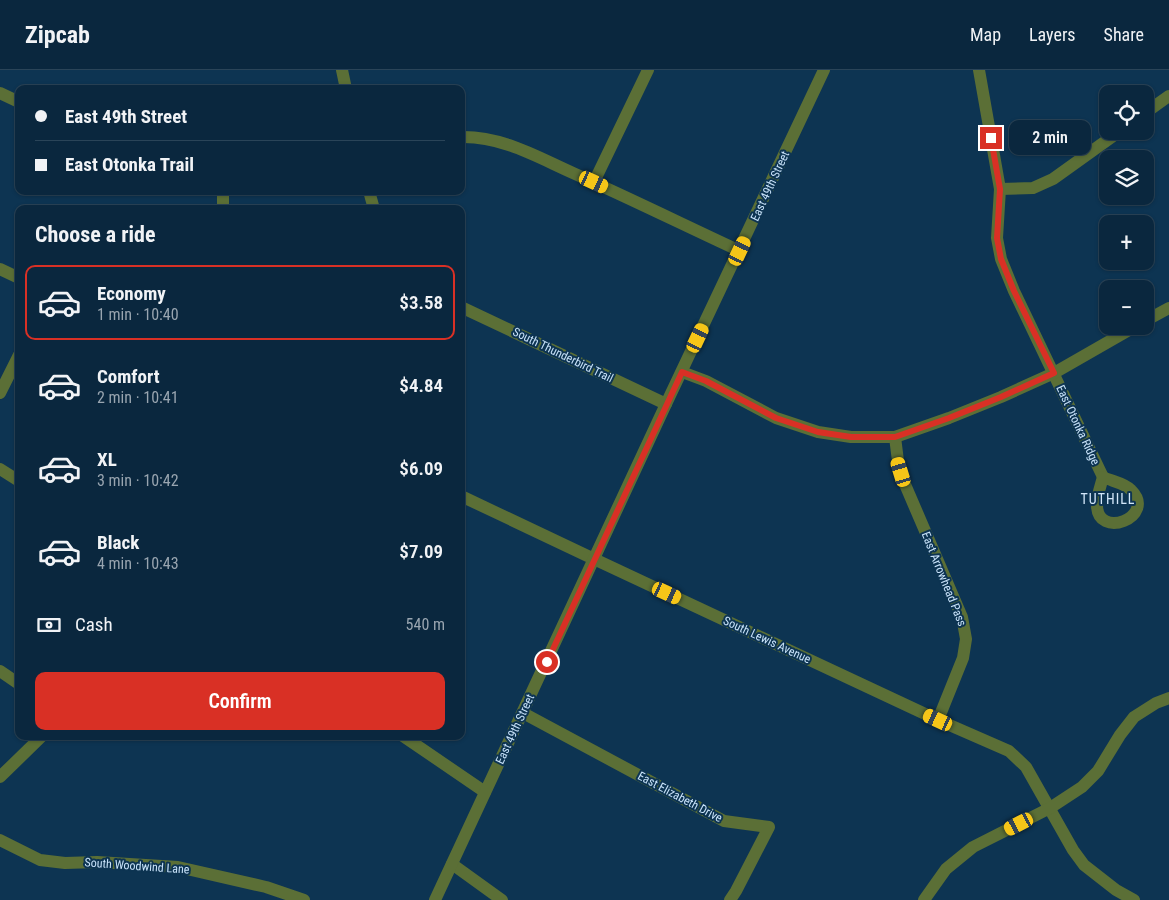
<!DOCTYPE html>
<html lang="en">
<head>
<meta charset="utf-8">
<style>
	body { margin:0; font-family:"Roboto Condensed",sans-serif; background:#132f45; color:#f1f3f6; height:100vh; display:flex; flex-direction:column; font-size:19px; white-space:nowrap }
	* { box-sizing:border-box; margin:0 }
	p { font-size:16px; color:#99a5b0 }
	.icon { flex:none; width:28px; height:28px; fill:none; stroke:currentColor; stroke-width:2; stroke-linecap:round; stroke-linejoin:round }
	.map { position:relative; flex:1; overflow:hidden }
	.panel { position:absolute; left:15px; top:135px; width:450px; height:535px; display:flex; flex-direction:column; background:#0a273e; border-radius:10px; box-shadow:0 1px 4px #0004,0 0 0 1px #2a4458 }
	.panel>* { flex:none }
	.top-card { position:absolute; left:15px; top:15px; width:450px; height:110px; border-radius:10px; box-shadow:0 1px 4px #0004,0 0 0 1px #2a4458; display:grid; align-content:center; height:110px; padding:0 20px; background:#0a273e }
	.buttons { position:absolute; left:1099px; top:15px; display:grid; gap:10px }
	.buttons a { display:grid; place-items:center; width:55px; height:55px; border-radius:10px; background:#0a273e; box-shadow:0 1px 4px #0004,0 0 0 1px #2a4458; font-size:25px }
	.end { position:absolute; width:22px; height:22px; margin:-11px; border:6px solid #d93025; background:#fff; box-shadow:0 0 0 2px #fff }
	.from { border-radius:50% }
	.bubble { position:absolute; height:35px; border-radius:10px; background:#0a273e; box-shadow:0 1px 4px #0004,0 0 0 1px #2a4458; font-size:16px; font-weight:600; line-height:35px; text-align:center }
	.car { position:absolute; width:15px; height:30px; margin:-15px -8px; border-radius:6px; box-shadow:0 0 4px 1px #0007; background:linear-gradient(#f5c518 24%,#345 0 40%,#f5c518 0 76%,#345 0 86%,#f5c518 0) }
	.top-card b { display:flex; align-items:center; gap:18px; height:48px; font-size:19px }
	.top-card b+b { border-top:1px solid #2a4458 }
	.top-card i { width:12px; height:12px; background:#f1f3f6 }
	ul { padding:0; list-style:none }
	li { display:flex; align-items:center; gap:15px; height:75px; margin:0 10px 8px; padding:0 10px; border:2px solid transparent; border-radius:10px }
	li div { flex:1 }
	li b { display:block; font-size:19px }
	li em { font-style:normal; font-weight:600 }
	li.on { border-color:#d93025 }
	li>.icon { width:45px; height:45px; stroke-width:1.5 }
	h2 { padding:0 20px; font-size:22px; line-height:60px }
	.pay { display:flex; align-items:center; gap:12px; height:55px; padding:0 20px; font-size:19px }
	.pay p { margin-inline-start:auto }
	.cta { display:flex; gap:10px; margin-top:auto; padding:10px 20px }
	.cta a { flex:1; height:58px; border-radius:10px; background:#d93025; color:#fff; font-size:20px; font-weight:600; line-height:58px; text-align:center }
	header { display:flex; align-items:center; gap:30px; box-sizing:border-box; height:70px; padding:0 25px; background:#0a273e; border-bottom:1px solid #2a4458 }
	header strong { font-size:24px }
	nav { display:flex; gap:28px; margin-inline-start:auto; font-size:18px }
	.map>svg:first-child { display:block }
</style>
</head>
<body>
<header>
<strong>Zipcab</strong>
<nav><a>Map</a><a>Layers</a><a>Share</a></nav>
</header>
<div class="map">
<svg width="1169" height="830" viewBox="0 0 1169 830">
	<rect width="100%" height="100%" fill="#0d3452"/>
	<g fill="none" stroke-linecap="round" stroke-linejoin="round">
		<!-- minor -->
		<g stroke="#5b6f36" stroke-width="12">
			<path d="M342 0 346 19"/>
			<path d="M979 0 1000 119 997 168 1001 189 1014 221 1103 407"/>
			<path d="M0 23 19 32"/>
			<path d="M1145 43 1169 26"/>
			<path d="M461 67C502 66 537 87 573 103 629 128 684 155 740 181"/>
			<path d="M594 112 648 0"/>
			<path d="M1000 119 1033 118 1053 109 1120 61"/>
			<path d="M369 121 374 139"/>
			<path d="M223 139V121"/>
			<path d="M461 237 666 334"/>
			<path d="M1145 251 1169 238"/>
			<path d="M682 302 706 311 776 348 818 362 851 367H895L949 348 1001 327 1054 303 1136 256"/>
			<path d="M0 323 19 285"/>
			<path d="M895 367 898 391 904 412 962 547 966 569 963 588 938 650"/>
			<path d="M0 399 19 411"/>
			<path d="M1103 407C1111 411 1125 413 1131 420 1158 447 1096 471 1097 434 1097 425 1101 415 1103 407Z"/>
			<path d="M594 489 938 650 1009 681 1026 697 1073 780 1084 795 1116 820 1134 830"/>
			<path d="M0 601 19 614"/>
			<path d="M523 643 724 751 769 757 736 821 730 830"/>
			<path d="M403 666 485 722"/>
			<path d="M0 707 42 666"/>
			<path d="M0 770 40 790 65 793 97 792 178 797 266 817 304 830"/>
			<path d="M452 794 502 830"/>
			<path d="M924 830 946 799 973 777 1050 738 1082 717 1098 701 1120 665 1134 647 1156 633 1169 628"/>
		</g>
		<!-- tertiary -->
		<g stroke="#5b6f36" stroke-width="12">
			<path d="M0 199 19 208"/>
			<path d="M461 426 594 489"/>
			<path d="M435 830 666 334 824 0"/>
		</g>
	</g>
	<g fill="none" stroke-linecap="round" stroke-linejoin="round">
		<!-- route -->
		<path stroke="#d93025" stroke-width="6" d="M547 592 682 302 706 311 776 348 818 362 851 367H895L949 348 1001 327 1054 303 1014 221 1001 189 997 168 1000 119 991 68"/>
	</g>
	<g text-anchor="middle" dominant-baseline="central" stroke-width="4" stroke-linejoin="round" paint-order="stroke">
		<!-- street labels -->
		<g font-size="12" fill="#c9e3fa" stroke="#0d3452">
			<text transform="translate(770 116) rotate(-65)">East 49th Street</text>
			<text transform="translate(563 285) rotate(26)">South Thunderbird Trail</text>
			<text transform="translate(1078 355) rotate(65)">East Otonka Ridge</text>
			<text transform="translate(944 509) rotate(68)">East Arrowhead Pass</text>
			<text transform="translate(767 570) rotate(25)">South Lewis Avenue</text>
			<text transform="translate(515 659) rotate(-65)">East 49th Street</text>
			<text transform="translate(680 727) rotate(28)">East Elizabeth Drive</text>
			<text transform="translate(137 796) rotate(4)">South Woodwind Lane</text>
		</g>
		<!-- neighbourhood labels -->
		<g font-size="14" letter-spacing="1" fill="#d2e6f9" stroke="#0d3452">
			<text x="1108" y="429">TUTHILL</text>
		</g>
	</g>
</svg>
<div class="buttons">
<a><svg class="icon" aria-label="locate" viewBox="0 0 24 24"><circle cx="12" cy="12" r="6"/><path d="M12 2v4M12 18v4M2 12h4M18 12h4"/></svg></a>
<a><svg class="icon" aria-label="layers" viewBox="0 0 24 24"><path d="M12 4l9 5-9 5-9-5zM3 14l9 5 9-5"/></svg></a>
<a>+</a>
<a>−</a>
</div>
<i class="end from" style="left:547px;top:592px"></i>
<i class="end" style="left:991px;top:68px"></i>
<div class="bubble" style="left:1009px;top:50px;width:82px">2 min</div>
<i class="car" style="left:594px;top:112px;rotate:115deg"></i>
<i class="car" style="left:740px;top:181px;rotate:25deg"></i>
<i class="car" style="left:698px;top:268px;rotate:25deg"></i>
<i class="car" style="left:901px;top:402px;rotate:343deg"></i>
<i class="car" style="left:667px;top:523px;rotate:115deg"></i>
<i class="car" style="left:938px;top:650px;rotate:295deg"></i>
<i class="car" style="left:1019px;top:754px;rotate:243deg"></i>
<div class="top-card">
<b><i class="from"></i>East 49th Street</b>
<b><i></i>East Otonka Trail</b>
</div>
<section class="panel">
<h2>Choose a ride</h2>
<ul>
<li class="on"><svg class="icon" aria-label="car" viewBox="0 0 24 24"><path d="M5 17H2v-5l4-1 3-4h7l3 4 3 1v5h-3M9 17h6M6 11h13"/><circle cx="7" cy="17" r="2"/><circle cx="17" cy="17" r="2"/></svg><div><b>Economy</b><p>1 min · 10:40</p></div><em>$3.58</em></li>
<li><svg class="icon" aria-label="car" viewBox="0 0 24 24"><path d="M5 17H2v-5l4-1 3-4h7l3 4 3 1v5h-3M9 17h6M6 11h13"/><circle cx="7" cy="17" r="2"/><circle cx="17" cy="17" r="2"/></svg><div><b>Comfort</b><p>2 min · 10:41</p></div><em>$4.84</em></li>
<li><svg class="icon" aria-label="car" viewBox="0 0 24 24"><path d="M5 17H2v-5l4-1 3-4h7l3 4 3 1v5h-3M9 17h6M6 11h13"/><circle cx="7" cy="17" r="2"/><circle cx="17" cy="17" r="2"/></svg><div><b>XL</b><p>3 min · 10:42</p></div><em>$6.09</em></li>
<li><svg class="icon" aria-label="car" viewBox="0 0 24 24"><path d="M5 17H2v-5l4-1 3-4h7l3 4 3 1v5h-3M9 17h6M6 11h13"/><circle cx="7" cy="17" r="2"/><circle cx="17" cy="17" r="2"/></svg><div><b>Black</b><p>4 min · 10:43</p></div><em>$7.09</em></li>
</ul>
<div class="pay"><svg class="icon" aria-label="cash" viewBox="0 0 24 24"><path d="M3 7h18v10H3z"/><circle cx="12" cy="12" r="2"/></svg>Cash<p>540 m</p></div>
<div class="cta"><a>Confirm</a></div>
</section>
</div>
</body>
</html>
